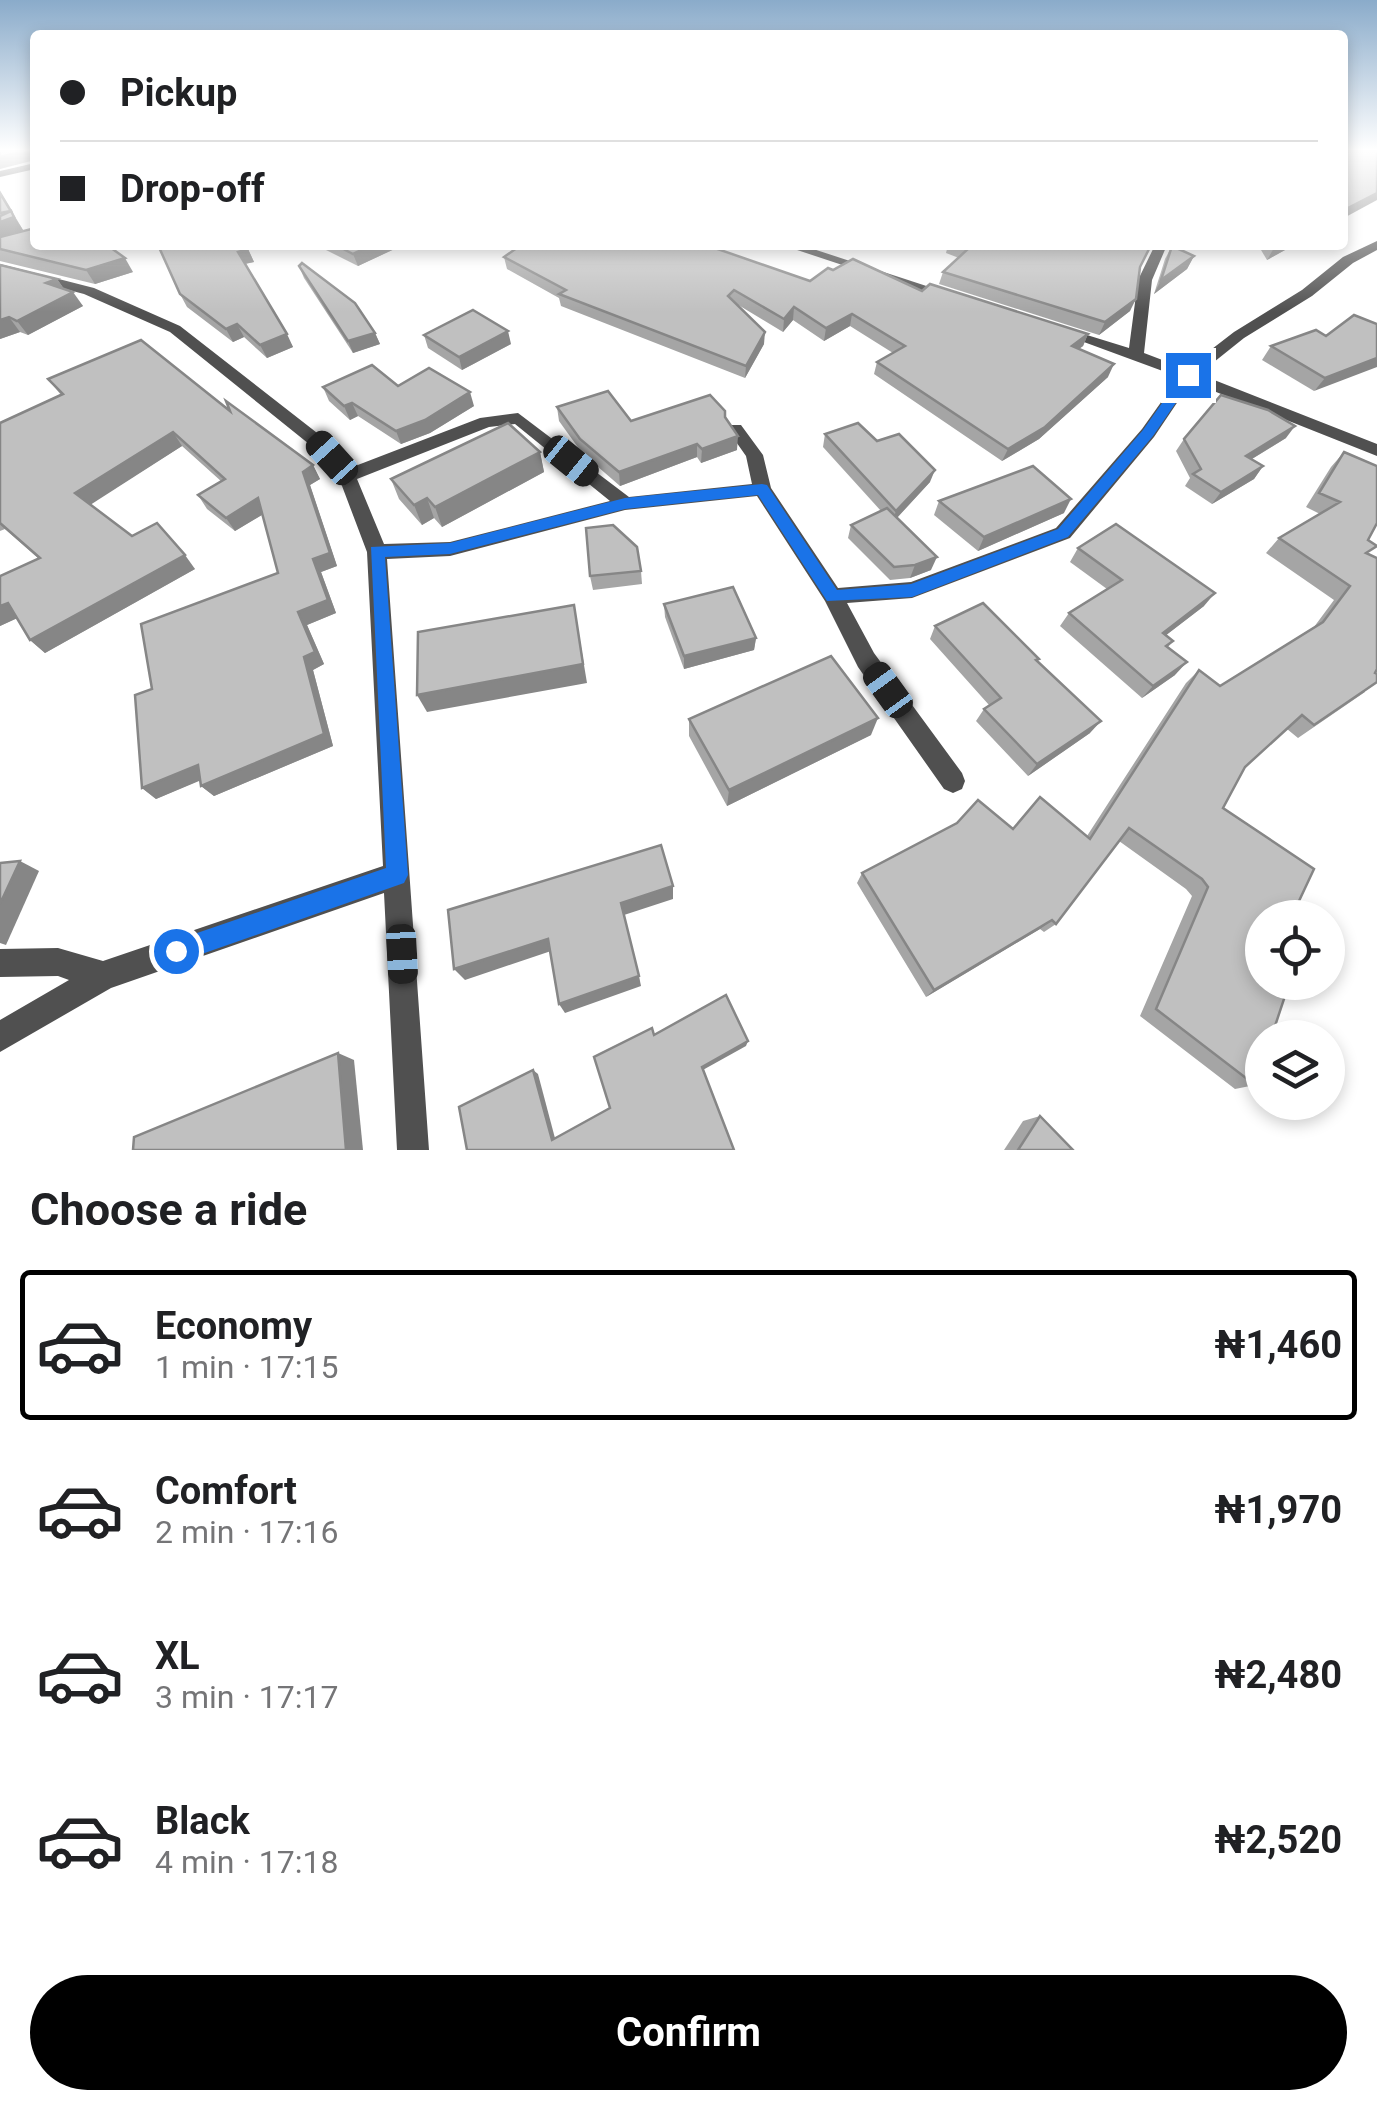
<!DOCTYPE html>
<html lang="en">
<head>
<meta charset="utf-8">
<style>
	body { margin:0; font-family:Roboto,sans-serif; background:#f6f6f6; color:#202124; height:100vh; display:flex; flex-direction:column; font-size:38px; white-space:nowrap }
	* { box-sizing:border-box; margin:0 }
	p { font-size:32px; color:#757577 }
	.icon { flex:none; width:55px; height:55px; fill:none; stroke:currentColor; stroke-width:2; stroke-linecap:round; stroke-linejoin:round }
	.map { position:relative; height:1150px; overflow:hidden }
	.drawer { display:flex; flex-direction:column; background:#fff; flex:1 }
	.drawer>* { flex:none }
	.guide { position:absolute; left:30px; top:30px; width:1318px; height:220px; border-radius:10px; box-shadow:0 5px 15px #0003; display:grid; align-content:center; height:220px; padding:0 30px; background:#fff }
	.fabs { position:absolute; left:1245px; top:900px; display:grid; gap:20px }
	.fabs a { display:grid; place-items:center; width:100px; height:100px; border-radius:50%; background:#fff; box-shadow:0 5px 15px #0003; font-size:50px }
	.end { position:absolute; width:45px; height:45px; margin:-22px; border:12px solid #1a73e8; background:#fff; box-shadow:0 0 0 5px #fff }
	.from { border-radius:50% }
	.car { position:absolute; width:30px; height:60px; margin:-30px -15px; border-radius:12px; box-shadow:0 0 8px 2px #0007; background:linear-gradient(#222 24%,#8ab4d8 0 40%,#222 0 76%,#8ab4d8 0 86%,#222 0) }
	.guide b { display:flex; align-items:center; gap:35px; height:95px; font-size:38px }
	.guide b+b { border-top:2px solid #e0e0e0 }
	.guide i { width:25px; height:25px; background:#202124 }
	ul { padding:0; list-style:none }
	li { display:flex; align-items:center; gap:30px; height:150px; margin:0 20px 15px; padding:0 10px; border:5px solid transparent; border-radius:10px }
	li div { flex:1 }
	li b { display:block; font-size:38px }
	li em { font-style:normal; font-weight:700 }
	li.current { border-color:#000 }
	li>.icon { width:90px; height:90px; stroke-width:1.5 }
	h2 { padding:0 30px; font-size:45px; line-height:120px }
	.cta { display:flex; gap:20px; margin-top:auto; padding:20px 30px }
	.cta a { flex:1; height:115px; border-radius:60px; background:#000; color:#fff; font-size:40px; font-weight:700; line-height:115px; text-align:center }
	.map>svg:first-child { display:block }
</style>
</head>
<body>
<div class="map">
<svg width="1377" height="1150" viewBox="0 0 1377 1150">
	<rect width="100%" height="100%" fill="#fff"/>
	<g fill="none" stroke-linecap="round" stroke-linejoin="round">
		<!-- minor -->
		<g fill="#505050" fill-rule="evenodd">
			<path d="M35 163V169L0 177V171Z"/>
			<path d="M1377 241V250L1353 263 1312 296 1244 338 1199 374 1377 444V456L1191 382 1154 437 1070 538 912 598 847 603 874 653 962 773 965 781 962 789 953 793 944 789 858 667 825 601 757 496 625 510 450 556 387 559 429 1150H397L384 893 111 988 0 1052V1020L69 980 58 976 0 977V949L58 948 103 961 383 866 367 552 339 478 309 444 170 332 84 294 0 272V264L94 288 180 326 321 436 350 468 480 418 518 413 629 497 752 484 746 456 727 429 729 425H741L763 455 771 488 838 588 911 582 1056 528 1142 429 1179 377 1054 331 1061 327 1129 348 1138 280 1155 245H1167L1152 280 1144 353 1186 369 1234 332 1302 290 1343 257ZM515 424 610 501 450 542 384 544 357 479 489 427Z"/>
			<path d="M782 245H801L954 295 942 298Z"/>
		</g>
	</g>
	<!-- wall -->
	<g fill="#a5a5a5">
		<path d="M0 191 23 230 17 233 133 272 95 284 0 261Z"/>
		<path d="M316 245H403L358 266Z"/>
		<path d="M948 245H1151L1140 267 1130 311 1099 335 939 284 943 272 959 258 946 253Z"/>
		<path d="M1258 245H1294L1267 260Z"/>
		<path d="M1172 246 1194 256 1187 269 1154 294 1165 259Z"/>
		<path d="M248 249 254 262 245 264 293 347 267 358 244 337 233 342 187 307 180 294Z"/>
		<path d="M504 257 810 281 922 291 1088 334 1083 346 1079 349 1108 377 1039 439 1002 461 874 374 877 362 893 353 850 326 824 341 793 320 783 332 735 303 764 344 745 378 561 306 559 298 507 269Z"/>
		<path d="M0 265 57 279 64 289 83 306 28 335 20 332 0 339Z"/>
		<path d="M299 266 375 333 380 344 353 353 304 278Z"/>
		<path d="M1377 324 1314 391 1262 360 1271 346Z"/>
		<path d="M424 335 511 344 462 370 428 348Z"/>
		<path d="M48 379 230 411 313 465 320 479 310 485 337 566 321 572 336 613 307 625 324 664 313 670 333 746 214 796 201 786 200 780 156 799 142 788 152 689 278 573 263 514 235 531 207 509 198 495 222 482 182 446 90 504 132 536 195 569 45 653 30 640 17 618 0 626V576L39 559 5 529 0 531V423L61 395Z"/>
		<path d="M398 386 474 406 430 433 401 444 358 416 350 420 329 401 323 387Z"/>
		<path d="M557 407 631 421 725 418 737 450 701 463 697 457 620 486 582 453 559 421Z"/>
		<path d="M825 434 877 441 930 482 897 518 931 570 910 578 890 580 848 538 851 525 881 511 823 447Z"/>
		<path d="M1286 438 1252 459 1263 466 1254 479 1212 504 1185 486 1190 478 1176 451 1184 439Z"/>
		<path d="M540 452 544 472 442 527 434 518 422 525 399 499 391 479Z"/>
		<path d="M1344 452 1368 540 1365 692 1298 738 1287 729 1245 767 1223 808 1262 918 1255 1085 1235 1089 1140 1016 1192 896 1186 889 1119 841 1056 924 1044 932 1040 929 926 997 857 883 862 873 1013 829 1087 836 1186 683 1199 670 1220 686 1314 627 1334 600 1266 553 1279 538 1320 514 1306 507 1331 467Z"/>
		<path d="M939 501 1064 513 978 551 934 515Z"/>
		<path d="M1078 548 1204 606 1166 635 1173 641 1168 647 1175 675 1142 698 1060 626 1069 613 1107 589 1070 562Z"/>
		<path d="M641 571 642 584 593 590 590 576Z"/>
		<path d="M664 604 756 638 754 650 684 669 665 617Z"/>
		<path d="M935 626 1039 659 1037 662 1090 733 1028 776 976 721 984 709 989 705 930 639Z"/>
		<path d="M689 719 871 735 727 806 689 736Z"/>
		<path d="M1040 1116 1073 1150H1004L1023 1121Z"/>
	</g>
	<!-- shaded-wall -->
	<g fill="#868686">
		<path d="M24 151H31L35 160 0 169V157Z"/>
		<path d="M1377 193V200L1342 219V211Z"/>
		<path d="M11 211 23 230 0 240V222Z"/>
		<path d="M372 245H403L358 266 353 254Z"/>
		<path d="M1280 245H1294L1267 260 1274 248Z"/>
		<path d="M248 249 254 262 244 264 238 252Z"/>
		<path d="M1194 256 1187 269 1154 294 1161 280Z"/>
		<path d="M125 258 133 272 95 284 86 270Z"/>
		<path d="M57 279 67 293 46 283Z"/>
		<path d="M73 292 83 306 28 335 17 321Z"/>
		<path d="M1136 299 1130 311 1099 335 1105 322Z"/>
		<path d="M794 307 793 320 783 332 784 319Z"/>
		<path d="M852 314 850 326 824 341 826 328Z"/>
		<path d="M9 317 20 332 0 339V320Z"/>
		<path d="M237 324 244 337 233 342 226 329Z"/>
		<path d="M508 331 511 344 462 370 459 357Z"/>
		<path d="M765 332 764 344 745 378 746 366Z"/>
		<path d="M375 333 380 344 353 353 348 341Z"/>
		<path d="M287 334 293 347 267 358 260 345Z"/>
		<path d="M1088 334 1083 346 1066 358 1072 346Z"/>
		<path d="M1377 358V367L1314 391 1325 378Z"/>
		<path d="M1114 364 1108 377 1039 439 1002 461 1008 449Z"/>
		<path d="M470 392 474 406 430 433 401 444 396 431Z"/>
		<path d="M352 403 358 416 350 420 344 406Z"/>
		<path d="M1295 426 1286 438 1237 468 1246 456Z"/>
		<path d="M173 432 182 446 87 507 75 493Z"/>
		<path d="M738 436 737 450 701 463 702 449Z"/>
		<path d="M697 444V457L620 486 619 472Z"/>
		<path d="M540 452 544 472 442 527 435 507Z"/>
		<path d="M313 465 320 479 310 485 337 566 321 572 336 613 307 625 324 664 313 670 333 746 214 796 201 786 304 657 298 612 303 472Z"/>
		<path d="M1263 466 1254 479 1212 504 1221 492Z"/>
		<path d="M935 470 930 482 892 523 896 511Z"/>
		<path d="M258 498 267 512 235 531 226 518Z"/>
		<path d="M427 498 434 518 422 525 414 505Z"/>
		<path d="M1071 499 1064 513 978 551 984 537Z"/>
		<path d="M185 555 195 569 45 653 30 640Z"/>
		<path d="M937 557 931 570 910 578 915 565Z"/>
		<path d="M1215 593 1204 606 1152 646 1163 633Z"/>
		<path d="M8 603 22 616 0 626V606Z"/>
		<path d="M574 605 587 683 427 712 417 695Z"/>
		<path d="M756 638 754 650 684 669V656Z"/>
		<path d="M1187 662 1175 675 1142 698 1153 686Z"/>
		<path d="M878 718 871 735 727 806 729 790Z"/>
		<path d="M1101 721 1090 733 1028 776 1037 764Z"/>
		<path d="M198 765 211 776 156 799 142 788Z"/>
		<path d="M20 861 39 871 6 945 0 943V904Z"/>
		<path d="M673 886V899L624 915 621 903Z"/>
		<path d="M1052 920 1040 929 926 997 934 990Z"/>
		<path d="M548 939 554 950 465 980 454 969Z"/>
		<path d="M639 976 641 986 565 1013 559 1004Z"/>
		<path d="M748 1041 746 1046 701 1071 702 1067Z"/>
		<path d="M338 1053 354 1060 363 1150H346Z"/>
		<path d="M533 1070 538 1074 556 1142 552 1140Z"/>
	</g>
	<!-- building -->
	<g fill="#c0c0c0" stroke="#868686" stroke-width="2.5">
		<path d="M0 151H24L0 157Z"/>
		<path d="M1342 151H1377V193L1342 211Z"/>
		<path d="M0 193 12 213 11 211 0 213Z"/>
		<path d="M11 211 14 217 0 222V216Z"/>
		<path d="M35 228V245H107L125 258 86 270 0 249V237Z"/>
		<path d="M158 245H245L248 249 238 252 287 334 260 345 237 324 226 329 180 294Z"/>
		<path d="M336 245H372L353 254Z"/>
		<path d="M521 245H706L810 281 828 268 833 270 853 259 922 291 930 284 1088 334 1072 346 1114 364 1045 427 1008 449 877 362 905 346 852 314 826 328 794 307 784 319 734 290 728 296 765 332 746 366 559 294 566 290 504 257Z"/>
		<path d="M961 245H1151L1140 267 1136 299 1105 322 943 272 969 248Z"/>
		<path d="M1172 246 1194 256 1161 280Z"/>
		<path d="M302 263 355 303 375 333 348 341 299 266Z"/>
		<path d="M0 265 57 279 46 283 73 292 17 321 9 317 0 320Z"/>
		<path d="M473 310 508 331 459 357 424 335Z"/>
		<path d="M1354 315 1377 324V358L1325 378 1271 346 1316 330 1326 336Z"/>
		<path d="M141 340 230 411 226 401 313 465 303 472 330 553 313 559 328 600 298 612 315 652 304 657 324 734 201 786 198 765 142 788 135 695 152 689 141 624 278 573 258 498 226 518 198 495 225 479 173 432 75 493 132 536 157 523 185 555 30 640 8 603 0 606V576L40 558 0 523V423L63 394 48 379Z"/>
		<path d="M372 365 398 386 429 368 470 392 425 420 396 431 352 403 344 406 323 387Z"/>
		<path d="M608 391 631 421 710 395 725 411V417L738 436 702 449 697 444 619 472 580 439 557 407Z"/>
		<path d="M1221 395 1268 410 1295 426 1246 456 1263 466 1221 492 1193 474 1201 469 1184 439Z"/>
		<path d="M508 423 540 452 435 507 427 498 414 505 391 479Z"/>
		<path d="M858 423 877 441 899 434 935 470 896 511 825 434Z"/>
		<path d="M1344 452 1377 466V523L1368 540 1377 546 1366 553 1377 558V669L1375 673 1377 674V682L1314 725 1302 715 1245 767 1223 808 1314 869 1291 918H1262V982H1282L1288 987 1271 1038H1262V1064L1255 1085 1156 1009 1208 887 1202 879 1129 828 1056 924 1052 920 934 990 862 873 957 823 978 800 1013 829 1040 797 1090 839 1199 670 1220 686 1323 622 1350 586 1279 538 1340 502 1319 493Z"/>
		<path d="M1033 466 1071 499 984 537 939 501Z"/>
		<path d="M887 508 937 557 915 565 894 567 851 525Z"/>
		<path d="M1116 524 1215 593 1163 633 1173 641 1166 646 1187 662 1153 686 1069 613 1122 580 1078 548Z"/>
		<path d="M613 525 637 547 641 571 590 576 586 528Z"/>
		<path d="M733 587 756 638 684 656 664 604Z"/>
		<path d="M983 603 1039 659 1036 660 1101 721 1037 764 984 709 1001 698 935 626Z"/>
		<path d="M574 605 583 664 417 695 418 632Z"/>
		<path d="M831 656 878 718 729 790 689 719Z"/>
		<path d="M661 845 673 886 621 903 639 976 559 1004 548 939 454 969 448 910Z"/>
		<path d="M20 861 0 904V863Z"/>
		<path d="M726 995 748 1041 702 1067 734 1150H467L459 1107 533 1070 552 1140 610 1108 594 1057 652 1028 654 1035Z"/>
		<path d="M338 1053 346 1150H133L134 1137Z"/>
		<path d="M1040 1116 1073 1150H1018Z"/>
	</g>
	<!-- sky -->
	<linearGradient id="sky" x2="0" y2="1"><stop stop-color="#8aabca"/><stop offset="0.48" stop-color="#fff"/><stop offset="1" stop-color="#fff" stop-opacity="0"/></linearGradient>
	<rect width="1377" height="312" fill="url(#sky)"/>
	<!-- route -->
	<path fill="#1a73e8" d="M1184 372 1195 375 1153 436 1068 537 912 597 827 601 758 495 625 509 450 554 385 557 408 875 404 883 176 963 168 959 165 951 168 943 386 868 371 547 450 543 625 498 762 484 767 485 837 590 911 584 1058 529 1143 430Z"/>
</svg>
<div class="fabs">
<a><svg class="icon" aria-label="locate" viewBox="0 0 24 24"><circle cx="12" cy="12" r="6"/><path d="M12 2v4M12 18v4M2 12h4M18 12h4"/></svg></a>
<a><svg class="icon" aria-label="layers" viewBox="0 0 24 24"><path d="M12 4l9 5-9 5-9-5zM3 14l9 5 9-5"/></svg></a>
</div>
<i class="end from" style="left:176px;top:951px"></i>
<i class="end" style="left:1188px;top:375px"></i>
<i class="car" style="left:332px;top:458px;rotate:318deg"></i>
<i class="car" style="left:571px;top:461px;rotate:129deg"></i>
<i class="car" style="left:888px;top:690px;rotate:324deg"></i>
<i class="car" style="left:402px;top:954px;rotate:177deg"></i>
<div class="guide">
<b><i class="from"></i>Pickup</b>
<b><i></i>Drop-off</b>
</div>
</div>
<section class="drawer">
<h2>Choose a ride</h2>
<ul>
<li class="current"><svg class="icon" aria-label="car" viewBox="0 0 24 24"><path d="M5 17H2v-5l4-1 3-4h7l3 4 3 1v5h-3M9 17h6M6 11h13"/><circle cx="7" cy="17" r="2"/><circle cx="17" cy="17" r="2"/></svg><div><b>Economy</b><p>1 min · 17:15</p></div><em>₦1,460</em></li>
<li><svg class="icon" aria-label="car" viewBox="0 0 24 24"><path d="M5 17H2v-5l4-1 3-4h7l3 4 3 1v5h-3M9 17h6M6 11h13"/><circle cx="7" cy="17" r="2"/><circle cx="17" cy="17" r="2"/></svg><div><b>Comfort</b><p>2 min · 17:16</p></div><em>₦1,970</em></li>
<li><svg class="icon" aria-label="car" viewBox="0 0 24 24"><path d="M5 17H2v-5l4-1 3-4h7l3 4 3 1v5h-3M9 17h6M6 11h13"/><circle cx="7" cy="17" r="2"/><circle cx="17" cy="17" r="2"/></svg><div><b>XL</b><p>3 min · 17:17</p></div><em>₦2,480</em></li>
<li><svg class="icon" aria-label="car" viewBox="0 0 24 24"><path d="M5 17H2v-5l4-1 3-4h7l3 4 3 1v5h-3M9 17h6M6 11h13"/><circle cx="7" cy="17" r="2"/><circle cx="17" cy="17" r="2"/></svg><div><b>Black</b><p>4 min · 17:18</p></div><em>₦2,520</em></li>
</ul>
<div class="cta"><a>Confirm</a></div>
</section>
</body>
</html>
